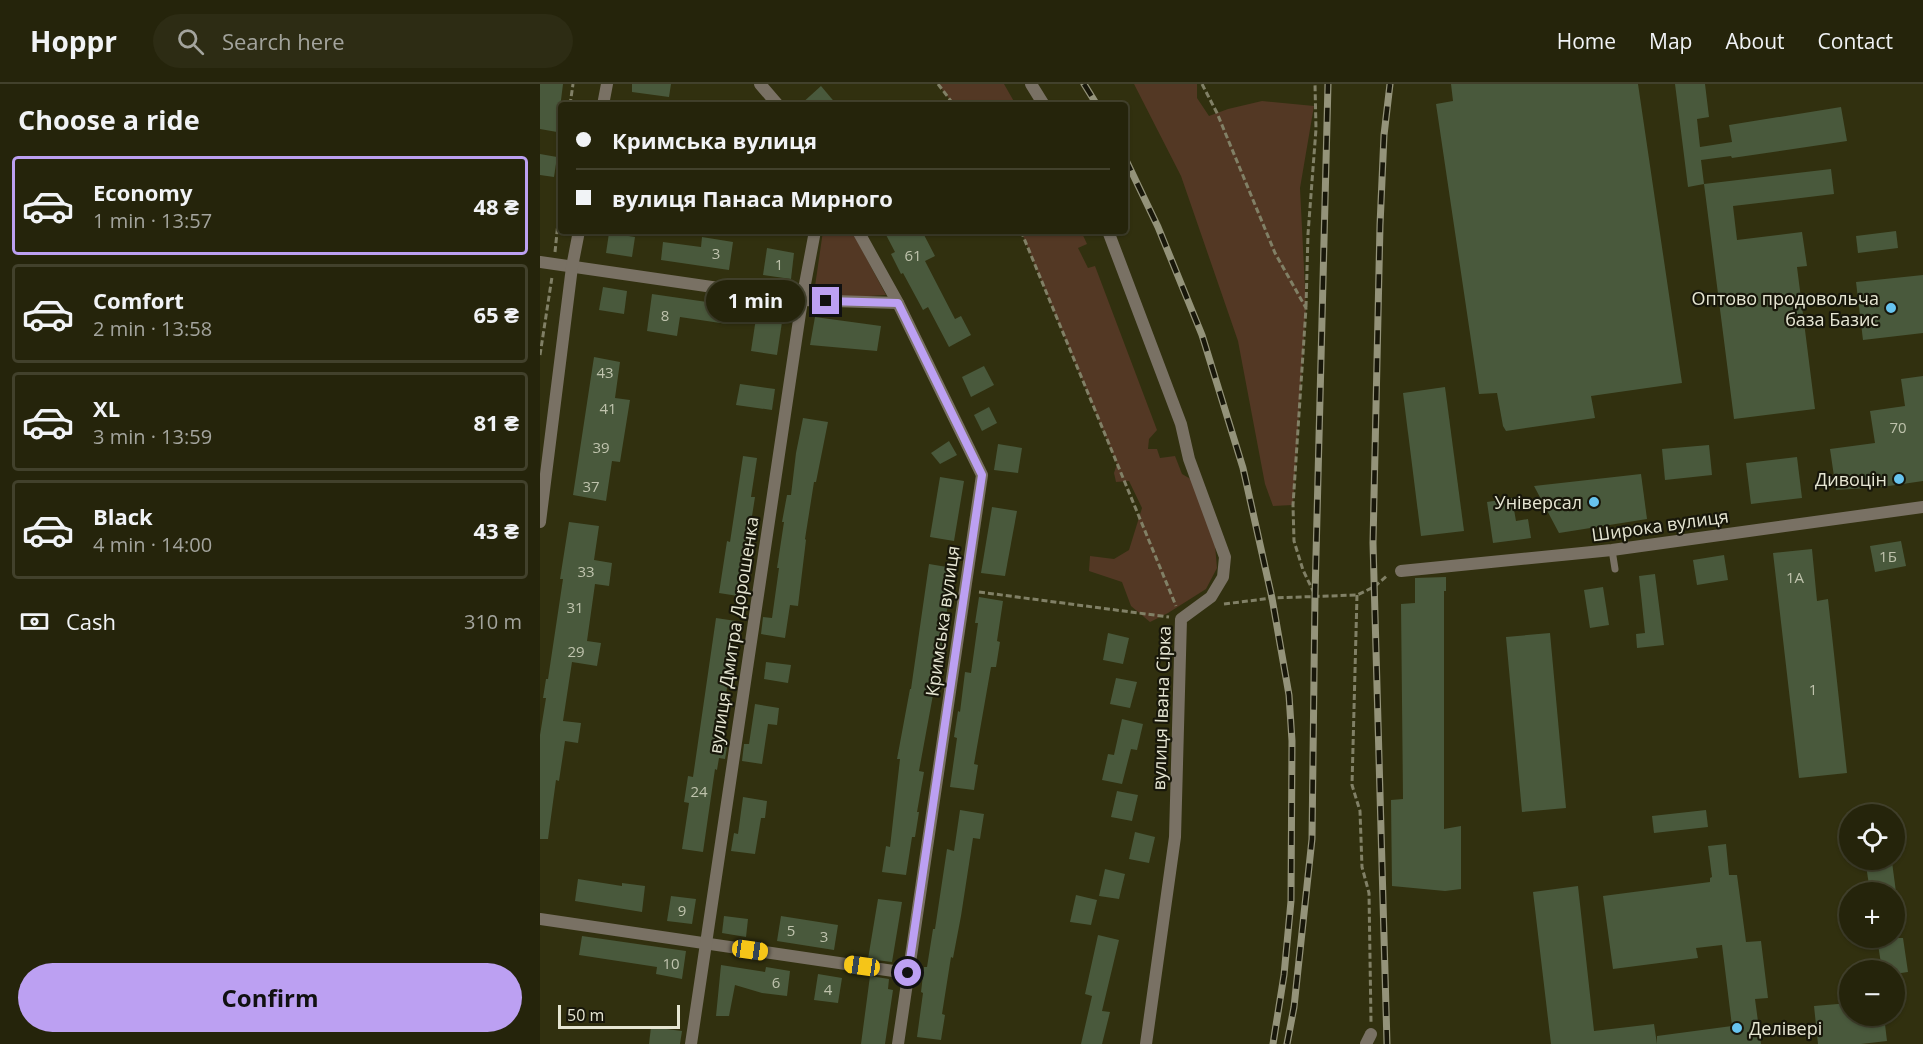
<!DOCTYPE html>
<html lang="en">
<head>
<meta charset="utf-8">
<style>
	body { margin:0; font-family:"Open Sans",sans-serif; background:#2d2c14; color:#f1f3f6; height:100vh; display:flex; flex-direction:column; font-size:22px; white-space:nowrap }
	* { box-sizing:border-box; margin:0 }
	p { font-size:20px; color:#a3a49d }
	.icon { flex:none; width:33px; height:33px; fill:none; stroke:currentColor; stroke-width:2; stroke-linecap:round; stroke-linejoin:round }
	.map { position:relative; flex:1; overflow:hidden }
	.sheet { display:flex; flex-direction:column; background:#25240b; width:540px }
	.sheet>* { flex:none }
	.guide { position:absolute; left:18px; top:18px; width:570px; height:132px; border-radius:6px; box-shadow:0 2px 4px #0004,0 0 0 2px #42412c; display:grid; align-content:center; height:132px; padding:0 18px; background:#25240b }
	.tools { position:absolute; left:1299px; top:720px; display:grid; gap:12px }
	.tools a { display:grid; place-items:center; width:66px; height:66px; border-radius:50%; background:#25240b; box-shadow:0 2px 4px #0004,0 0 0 2px #42412c; font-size:30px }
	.scale { position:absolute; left:18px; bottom:15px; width:122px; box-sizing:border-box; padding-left:6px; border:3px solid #e6e6d3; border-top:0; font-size:16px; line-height:21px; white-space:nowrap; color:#e6e6d3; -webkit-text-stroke:4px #18170a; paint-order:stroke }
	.end { position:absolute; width:27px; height:27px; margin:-14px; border:8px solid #bca0f2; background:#111; box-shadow:0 0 0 3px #111 }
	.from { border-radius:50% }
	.bubble { position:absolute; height:42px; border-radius:21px; background:#25240b; box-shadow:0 2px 4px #0004,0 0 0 2px #42412c; font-size:20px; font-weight:700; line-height:42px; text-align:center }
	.car { position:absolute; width:18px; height:36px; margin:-18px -9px; border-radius:8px; box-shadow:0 0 4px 2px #0007; background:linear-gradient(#f5c518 24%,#345 0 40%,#f5c518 0 76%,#345 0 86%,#f5c518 0) }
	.guide b { display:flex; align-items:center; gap:21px; height:57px; font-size:22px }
	.guide b+b { border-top:2px solid #42412c }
	.guide i { width:15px; height:15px; background:#f1f3f6 }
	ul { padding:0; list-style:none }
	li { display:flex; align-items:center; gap:18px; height:99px; margin:0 12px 9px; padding:0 6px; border:3px solid #42412c; border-radius:6px }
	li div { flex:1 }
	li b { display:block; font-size:22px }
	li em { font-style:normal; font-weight:700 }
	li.current { border-color:#bca0f2 }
	li>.icon { width:54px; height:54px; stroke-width:1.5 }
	h2 { padding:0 18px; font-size:27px; line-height:72px }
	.pay { display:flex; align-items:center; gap:15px; height:66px; padding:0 18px; font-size:22px }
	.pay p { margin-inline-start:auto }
	.button { display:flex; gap:12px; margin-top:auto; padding:12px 18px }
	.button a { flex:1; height:69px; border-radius:36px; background:#bca0f2; color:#111; font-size:24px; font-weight:700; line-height:69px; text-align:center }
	header { display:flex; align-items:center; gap:36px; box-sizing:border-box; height:84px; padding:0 30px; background:#25240b; border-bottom:2px solid #42412c }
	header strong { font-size:28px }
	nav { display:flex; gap:33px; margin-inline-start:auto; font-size:21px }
	.search { width:420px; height:54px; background:#2d2c14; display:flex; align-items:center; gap:15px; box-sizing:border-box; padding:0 21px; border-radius:33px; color:#a3a49d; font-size:22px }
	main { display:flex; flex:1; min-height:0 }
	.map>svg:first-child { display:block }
</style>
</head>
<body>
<header>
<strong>Hoppr</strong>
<div class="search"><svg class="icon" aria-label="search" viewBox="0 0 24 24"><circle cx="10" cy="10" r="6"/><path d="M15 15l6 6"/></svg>Search here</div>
<nav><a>Home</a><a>Map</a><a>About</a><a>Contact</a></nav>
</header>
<main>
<section class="sheet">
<h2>Choose a ride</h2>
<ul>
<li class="current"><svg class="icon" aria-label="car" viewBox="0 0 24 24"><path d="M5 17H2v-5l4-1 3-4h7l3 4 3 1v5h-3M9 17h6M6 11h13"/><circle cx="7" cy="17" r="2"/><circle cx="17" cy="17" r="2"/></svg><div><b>Economy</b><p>1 min · 13:57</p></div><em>48 ₴</em></li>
<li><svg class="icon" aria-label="car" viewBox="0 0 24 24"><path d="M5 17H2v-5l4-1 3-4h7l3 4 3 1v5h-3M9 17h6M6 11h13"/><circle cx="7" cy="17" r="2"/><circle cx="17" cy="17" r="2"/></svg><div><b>Comfort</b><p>2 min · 13:58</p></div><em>65 ₴</em></li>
<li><svg class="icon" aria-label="car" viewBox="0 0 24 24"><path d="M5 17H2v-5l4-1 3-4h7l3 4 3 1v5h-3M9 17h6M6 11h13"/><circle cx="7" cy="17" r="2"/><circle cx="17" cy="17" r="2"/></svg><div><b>XL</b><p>3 min · 13:59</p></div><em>81 ₴</em></li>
<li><svg class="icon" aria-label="car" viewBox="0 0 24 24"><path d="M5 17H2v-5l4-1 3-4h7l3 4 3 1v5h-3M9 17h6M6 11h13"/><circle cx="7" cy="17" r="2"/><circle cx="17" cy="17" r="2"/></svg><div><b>Black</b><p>4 min · 14:00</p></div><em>43 ₴</em></li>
</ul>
<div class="pay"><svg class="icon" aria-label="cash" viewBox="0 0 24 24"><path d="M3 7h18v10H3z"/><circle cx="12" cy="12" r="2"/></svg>Cash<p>310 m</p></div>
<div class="button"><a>Confirm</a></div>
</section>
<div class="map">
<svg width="1383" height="960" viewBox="0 0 1383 960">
	<rect width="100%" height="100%" fill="#31300f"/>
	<!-- green -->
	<g fill="#533824">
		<path d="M398 0H464L476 21H414Z"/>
		<path d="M594 0H657V14L669 32 688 25 722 17 774 22 760 104 766 224 753 421 733 422 725 400 698 257 641 92Z"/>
		<path d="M283 147H312L346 211 313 213 293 220 272 223Z"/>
		<path d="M481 147H541L547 160 538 164 548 184 555 182 617 346 609 355 608 365H617L620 374 635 372 642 390 654 397 675 461 677 484 666 505 628 529 610 538 591 522 582 498 549 487 550 472 574 475 589 466 602 424 589 397 576 398 574 389 577 380Z"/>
	</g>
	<!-- building -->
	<g fill="#49593c">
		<path d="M0 0H23L17 48 0 45Z"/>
		<path d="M92 0H131L129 13 92 8Z"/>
		<path d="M911 0H1098L1142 299 1051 312 1055 334 966 347 963 342 957 309 939 310 896 20 913 17Z"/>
		<path d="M1135 0H1165L1169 33 1157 35 1160 63 1192 58 1189 41 1301 23 1307 57 1192 74 1191 72 1161 76 1164 100 1148 103Z"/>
		<path d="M281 2 297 21H260Z"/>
		<path d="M0 70 17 73 14 93 0 91Z"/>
		<path d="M1291 85 1294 110 1193 122 1197 156 1262 148 1267 182 1257 183 1275 325 1194 335 1164 100Z"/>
		<path d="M344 147H382L395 172 385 177 415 235 421 232 431 251 409 263 388 223 383 226 363 189 361 190 351 170 355 168Z"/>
		<path d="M1356 147 1358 164 1318 169 1316 152Z"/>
		<path d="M69 149 95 153 92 173 66 169Z"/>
		<path d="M162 153 193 158 189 186 121 176 123 158 161 163Z"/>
		<path d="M227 164 254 169 251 195 223 191Z"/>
		<path d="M1383 191V249L1323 256 1316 198Z"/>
		<path d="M63 203 87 207 84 230 59 226Z"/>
		<path d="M112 210 167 218V213L190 217 187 240 140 233 137 252 107 247Z"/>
		<path d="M218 221 244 225 237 271 211 267Z"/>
		<path d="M275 233 341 242 337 267 270 261Z"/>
		<path d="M54 273 80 278 75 314 90 316 80 378 72 377 66 417 33 411Z"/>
		<path d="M444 282 454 301 431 313 422 293Z"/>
		<path d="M1383 292V397L1342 403 1296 406 1290 365 1335 359 1330 327 1365 322 1361 295Z"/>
		<path d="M200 300 235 305 232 326 196 321Z"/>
		<path d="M905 303 924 447 881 452 863 309Z"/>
		<path d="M449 323 457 339 442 347 434 331Z"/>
		<path d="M263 334 288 338 276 398H274L265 455 266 456 258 522 250 521 245 554 221 550 223 533 232 534 239 484H237L244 438H242L247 411H251L256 369Z"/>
		<path d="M409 357 417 371 400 380 391 369Z"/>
		<path d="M458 360 482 364 478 389 454 386Z"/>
		<path d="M1169 361 1172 391 1125 396 1122 365Z"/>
		<path d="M203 372 217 374 211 413H215L210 445H207L198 512 179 509 187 457 190 458Z"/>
		<path d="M1257 373 1262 414 1211 420 1206 379Z"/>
		<path d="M1101 390 1107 435 1019 449 994 402Z"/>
		<path d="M400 393 424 397 414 457 390 453Z"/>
		<path d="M972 414 976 437 988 435 991 454 953 459 947 418Z"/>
		<path d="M452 423 477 427 465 492 441 489Z"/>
		<path d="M29 438 59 442 54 476 72 479 69 502 55 500 47 557 61 559 57 582 32 578 23 637 41 639 38 659 25 657 19 697 16 696 8 755H0V651L6 614H3L6 595H8L23 495H20Z"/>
		<path d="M1361 457 1366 482 1335 488 1330 462Z"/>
		<path d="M1272 465 1277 517 1288 515 1307 689 1259 694 1233 469Z"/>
		<path d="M1184 471 1188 496 1157 501 1153 476Z"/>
		<path d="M389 480 413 484 402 562 379 687 384 688 377 728H379L375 753H372L366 791 342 788 346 762 350 763 360 675H357L370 605H371Z"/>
		<path d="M1115 490 1124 561 1097 564 1096 550 1105 549 1099 492Z"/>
		<path d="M906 493V507H904V745L921 742V805L905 807 852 802 851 716 863 715 861 520 875 519V494Z"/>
		<path d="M1063 503 1069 541 1050 544 1044 506Z"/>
		<path d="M439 513 463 517 457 557 460 558 456 583H451L434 680 438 681 434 706 410 703 417 654 414 653 418 627 420 628 425 588 431 589 438 539H435Z"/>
		<path d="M176 534 196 537 180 656 188 657 185 675 179 674 177 686 175 685 163 768 142 765 149 719 144 718 148 692 153 693Z"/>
		<path d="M568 549 589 554 583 580 563 576Z"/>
		<path d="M1010 549 1026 724 982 728 966 553Z"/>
		<path d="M226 578 251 581 248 599 224 595Z"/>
		<path d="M576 594 597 598 590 624 570 620Z"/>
		<path d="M215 620 239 624 237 641 228 640 222 680 202 677 204 660H209Z"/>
		<path d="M582 635 603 640 597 666 591 665 582 700 562 696 568 670 574 671Z"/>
		<path d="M577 707 598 711 592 737 571 733Z"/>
		<path d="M203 713 227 717 225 734H221L215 770 191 767 194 749 198 750Z"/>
		<path d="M420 726 444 730 440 755 433 754 421 832 413 874 411 873 402 930 405 931 401 956 377 953 383 909 381 908 384 883H387L393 845H395L407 765 414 767Z"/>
		<path d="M1166 726 1168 743 1114 749 1112 732Z"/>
		<path d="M595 748 615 753 609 779 589 775Z"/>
		<path d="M1186 760 1189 791H1197L1206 858 1221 857 1228 914 1215 915 1221 960H1117V952L1192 942 1182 861 1156 864 1158 874 1073 885 1063 812 1170 798V794L1172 793 1168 762Z"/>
		<path d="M1352 778 1356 808H1330L1326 781Z"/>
		<path d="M565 785 585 790 579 815 559 812Z"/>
		<path d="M38 795 82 802V799L105 802 102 828 35 817Z"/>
		<path d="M1038 802 1054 947 1114 940 1117 960H1011L993 808Z"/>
		<path d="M536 811 557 816 551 841 530 838Z"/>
		<path d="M131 812 156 815 152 840 127 837Z"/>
		<path d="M338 815 362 818 352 878 328 875Z"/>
		<path d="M184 832 208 835 206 853 182 849Z"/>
		<path d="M241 832 298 841 294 866 237 857Z"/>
		<path d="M558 851 579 856 562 927 570 928 562 960H541L552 912 545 910Z"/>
		<path d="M42 852 146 867 142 895 116 890 117 883 39 871Z"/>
		<path d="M1337 854H1363L1368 888 1354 890V886H1342Z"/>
		<path d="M181 881 225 888 226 883 250 887 247 912 222 909 195 901 189 932H176Z"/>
		<path d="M278 890 302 894 298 919 274 916Z"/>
		<path d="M330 892 349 895 348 905 353 906 345 960H321Z"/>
		<path d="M1310 919V932H1344L1347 957 1321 960H1278L1274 922Z"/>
		<path d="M111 943 142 947 140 960H109Z"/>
	</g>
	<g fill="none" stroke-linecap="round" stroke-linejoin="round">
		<!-- path -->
		<g stroke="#818066" stroke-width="3" stroke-dasharray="6 3" stroke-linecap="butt">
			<path d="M398 0 414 21"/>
			<path d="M662 0 677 29 735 169 766 224 753 421 754 457 763 486 775 511"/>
			<path d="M30 21 33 0"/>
			<path d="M481 147 636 522"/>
			<path d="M15 168 21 109"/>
			<path d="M766 223 768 150 776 45 775 0"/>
			<path d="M0 271 12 193"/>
			<path d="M439 508 629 533"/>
			<path d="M817 511 812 701 820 727 822 783 829 809 831 938"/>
			<path d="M684 520 732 514 817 511 834 503 848 491"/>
		</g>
		<!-- service -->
		<path stroke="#797164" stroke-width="7" d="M1072 466 1075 485"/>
		<!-- minor -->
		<g stroke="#797164" stroke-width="12">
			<path d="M220 0 238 21"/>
			<path d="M491 0 504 21"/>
			<path d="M63 21 67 0"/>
			<path d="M318 147 358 219 442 391 358 960"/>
			<path d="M568 147 641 340 649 375 685 473 683 493 671 513 641 535 635 753 606 960"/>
			<path d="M0 178 262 216 358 219"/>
			<path d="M0 438 32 183 39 147"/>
			<path d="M861 487 1072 466 1383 423"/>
			<path d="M0 835 367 889"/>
			<path d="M151 960 262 216 275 147"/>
			<path d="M826 960 831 950"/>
		</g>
		<!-- rail casing -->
		<g stroke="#94937a" stroke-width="7">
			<g id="rail">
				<path d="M544 0 557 21"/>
				<path d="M585 74 618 143 662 251 703 384 732 514 749 611 752 657 751 817 744 891 733 960"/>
				<path d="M747 960 754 923 772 755 775 511 788 0"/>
				<path d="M847 960 833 459 840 141 844 51 850 0"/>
			</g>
		</g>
		<!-- rail -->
		<use href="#rail" stroke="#18170a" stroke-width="4.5" stroke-dasharray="14" stroke-linecap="butt"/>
	</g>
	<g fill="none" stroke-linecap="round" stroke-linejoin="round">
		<!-- route -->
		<path stroke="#bca0f2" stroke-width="8" d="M286 217 358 219 442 391 368 889"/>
	</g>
	<!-- markers -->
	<g fill="#67c4ef" stroke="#18170a" stroke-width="2">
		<circle cx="1351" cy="224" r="6"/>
		<circle cx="1359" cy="395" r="6"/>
		<circle cx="1054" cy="418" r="6"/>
		<circle cx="1197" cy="944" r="6"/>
	</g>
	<g text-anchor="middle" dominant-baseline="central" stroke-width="4.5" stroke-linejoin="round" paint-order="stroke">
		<!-- number labels -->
		<g font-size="15" fill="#bfc3ad">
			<text x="176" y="169">3</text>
			<text x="373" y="171">61</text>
			<text x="239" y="180">1</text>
			<text x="125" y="231">8</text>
			<text x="65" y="288">43</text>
			<text x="68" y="324">41</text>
			<text x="1358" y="343">70</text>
			<text x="61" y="363">39</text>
			<text x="51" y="402">37</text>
			<text x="1348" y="472">1Б</text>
			<text x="46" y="487">33</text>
			<text x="1255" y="493">1А</text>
			<text x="35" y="523">31</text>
			<text x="36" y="567">29</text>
			<text x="1273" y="605">1</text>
			<text x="159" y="707">24</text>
			<text x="142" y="826">9</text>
			<text x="251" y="846">5</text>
			<text x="284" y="852">3</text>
			<text x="131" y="879">10</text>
			<text x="236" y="898">6</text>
			<text x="288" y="905">4</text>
		</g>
		<!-- poi labels -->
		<g font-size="18" fill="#e6e6d3" stroke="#18170a" text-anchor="end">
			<text x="1339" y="214">Оптово продовольча<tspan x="1339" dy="21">база Базис</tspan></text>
			<text x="1347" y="395">Дивоцін</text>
			<text x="1042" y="418">Універсал</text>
			<text x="1209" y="944" text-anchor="start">Делівері</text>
		</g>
		<!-- street labels -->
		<g font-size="18" fill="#e6e6d3" stroke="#18170a">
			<text transform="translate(1120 441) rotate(-8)">Широка вулиця</text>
			<text transform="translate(402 537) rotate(-82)">Кримська вулиця</text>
			<text transform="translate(193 551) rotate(-81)">вулиця Дмитра Дорошенка</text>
			<text transform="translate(621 624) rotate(-88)">вулиця Івана Сірка</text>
		</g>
	</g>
</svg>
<div class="tools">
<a><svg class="icon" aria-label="locate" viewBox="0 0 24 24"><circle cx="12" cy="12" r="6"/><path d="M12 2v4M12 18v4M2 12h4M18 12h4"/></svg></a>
<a>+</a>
<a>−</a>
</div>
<div class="scale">50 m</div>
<i class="end from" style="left:368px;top:889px"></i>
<i class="end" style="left:286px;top:217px"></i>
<div class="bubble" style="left:166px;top:196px;width:99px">1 min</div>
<i class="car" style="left:210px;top:866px;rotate:98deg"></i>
<i class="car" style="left:322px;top:882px;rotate:278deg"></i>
<div class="guide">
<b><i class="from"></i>Кримська вулиця</b>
<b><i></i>вулиця Панаса Мирного</b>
</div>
</div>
</main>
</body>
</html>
